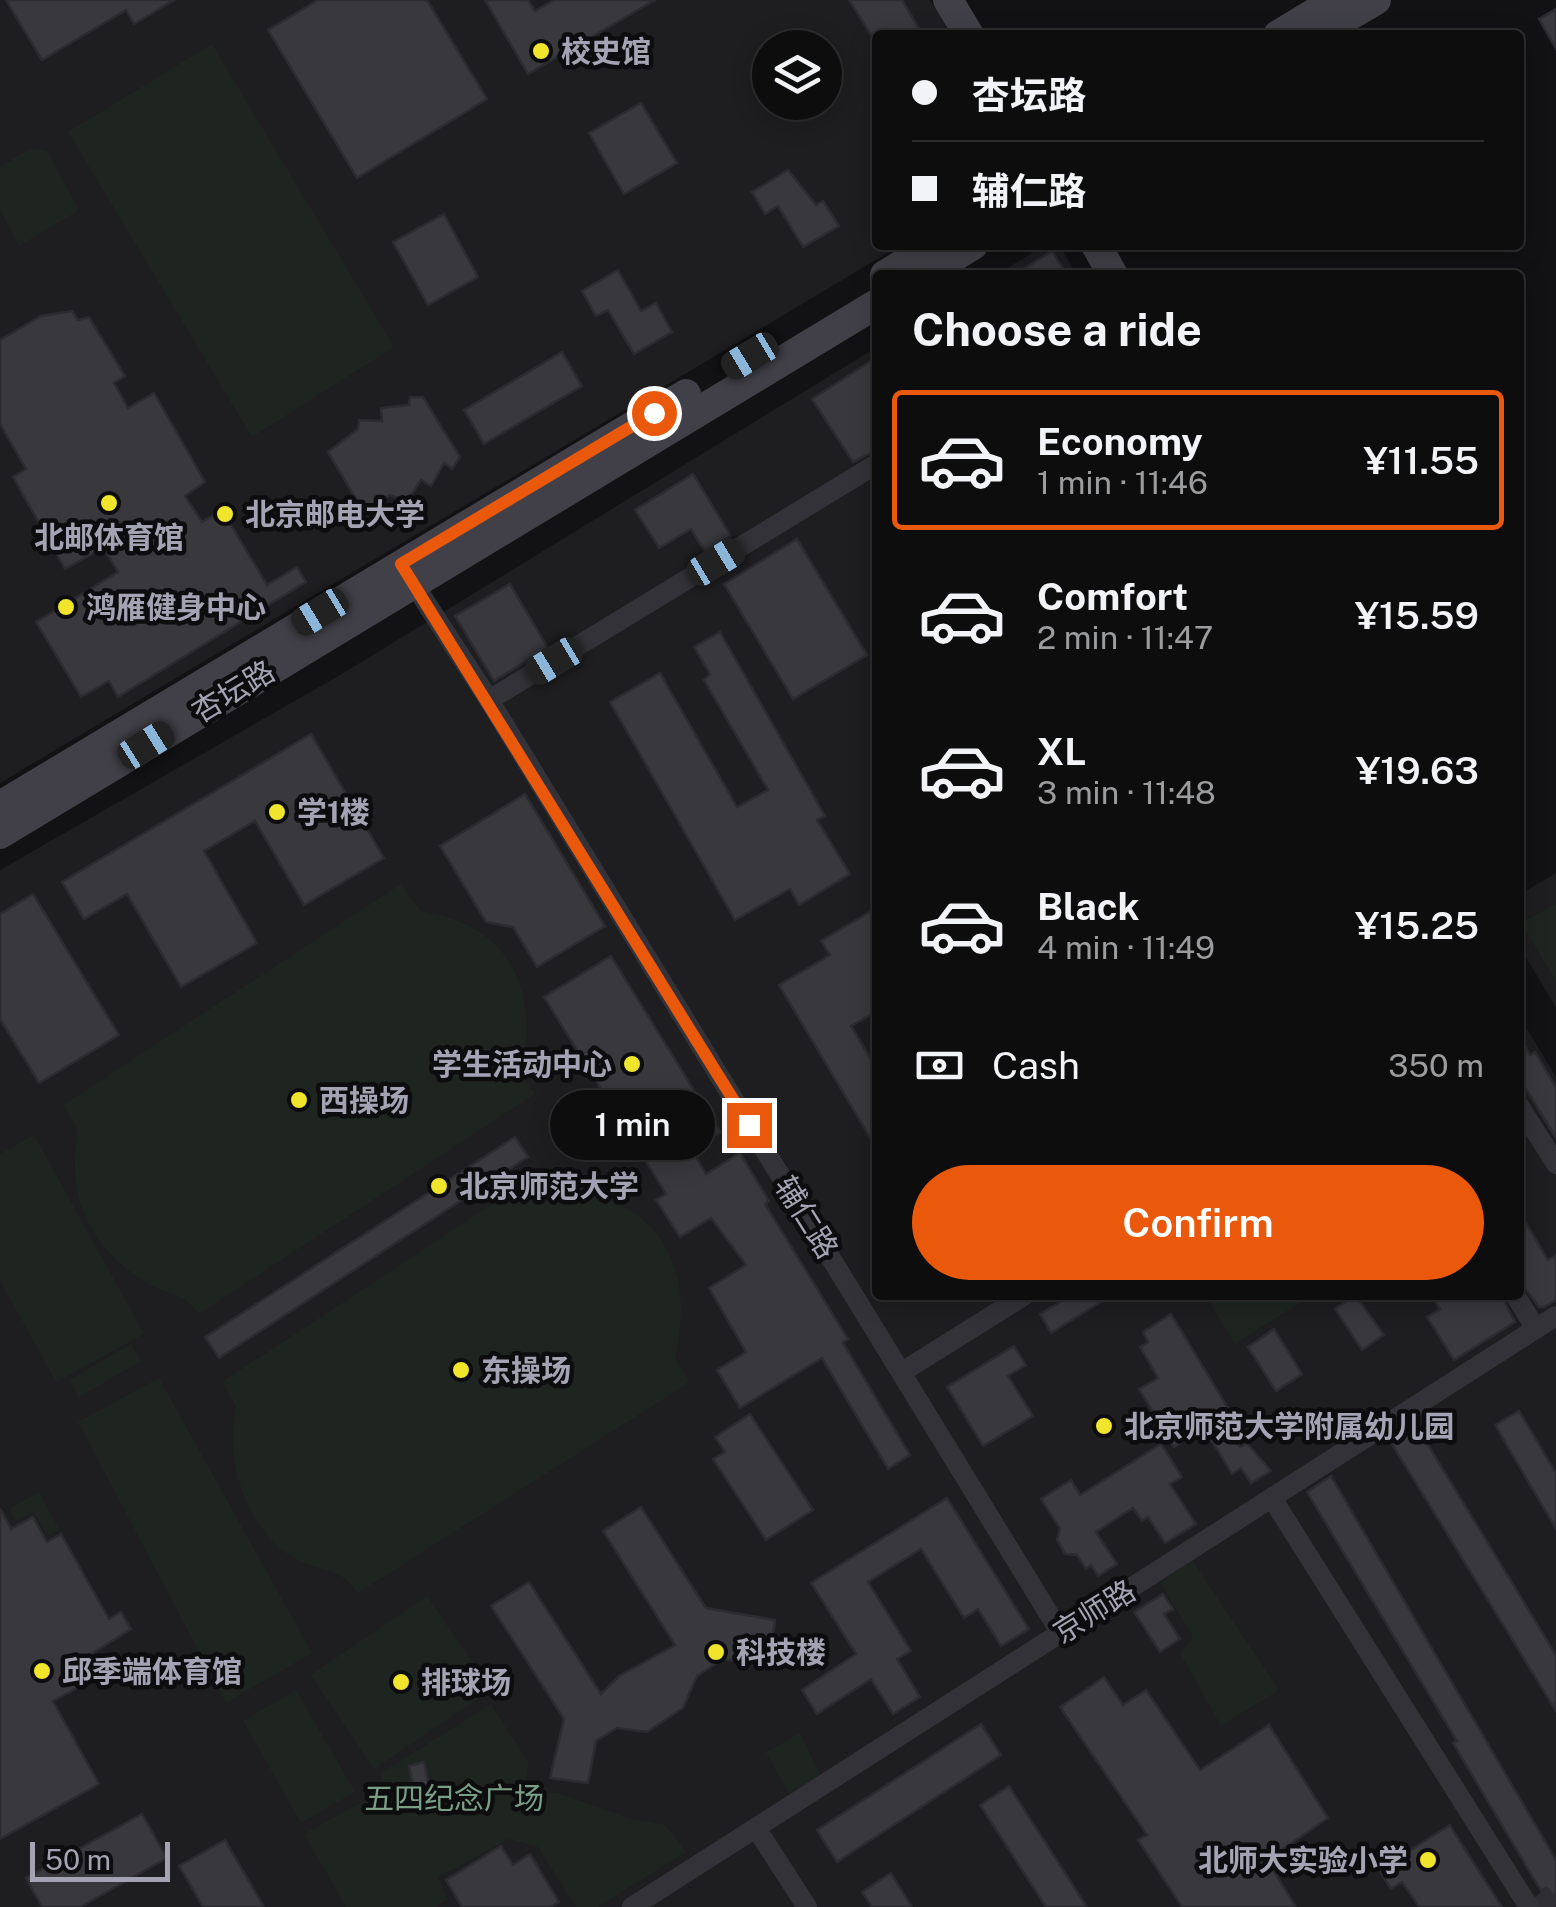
<!DOCTYPE html>
<html lang="en">
<head>
<meta charset="utf-8">
<style>
	body { margin:0; font-family:"Public Sans","Noto Sans SC",sans-serif; background:#171617; color:#f1f3f6; height:100vh; display:flex; flex-direction:column; font-size:38px; white-space:nowrap }
	* { box-sizing:border-box; margin:0 }
	p { font-size:32px; color:#9b9c9e }
	.icon { flex:none; width:55px; height:55px; fill:none; stroke:currentColor; stroke-width:2; stroke-linecap:round; stroke-linejoin:round }
	.map { position:relative; flex:1; overflow:hidden }
	.panel { position:absolute; left:872px; top:270px; width:652px; height:1030px; display:flex; flex-direction:column; background:#0e0d0e; border-radius:10px; box-shadow:0 5px 25px #0003,0 0 0 2px #2e2d2e }
	.panel>* { flex:none }
	.hud { position:absolute; left:872px; top:30px; width:652px; height:220px; border-radius:10px; box-shadow:0 5px 25px #0003,0 0 0 2px #2e2d2e; display:grid; align-content:center; height:220px; padding:0 40px; background:#0e0d0e }
	.tools { position:absolute; left:752px; top:30px; display:grid; gap:20px }
	.tools a { display:grid; place-items:center; width:90px; height:90px; border-radius:50%; background:#0e0d0e; box-shadow:0 5px 25px #0003,0 0 0 2px #2e2d2e; font-size:50px }
	.scale { position:absolute; left:30px; bottom:25px; width:140px; box-sizing:border-box; padding-left:10px; border:5px solid #a3a3b3; border-top:0; font-size:28px; line-height:35px; white-space:nowrap; color:#a3a3b3; -webkit-text-stroke:8px #0d0c0e; paint-order:stroke }
	.end { position:absolute; width:45px; height:45px; margin:-22px; border:12px solid #ea580c; background:#fff; box-shadow:0 0 0 5px #fff }
	.from { border-radius:50% }
	.bubble { position:absolute; height:70px; border-radius:35px; background:#0e0d0e; box-shadow:0 5px 25px #0003,0 0 0 2px #2e2d2e; font-size:32px; font-weight:600; line-height:70px; text-align:center }
	.car { position:absolute; width:30px; height:60px; margin:-30px -15px; border-radius:12px; box-shadow:0 0 8px 2px #0007; background:linear-gradient(#222 24%,#8ab4d8 0 40%,#222 0 76%,#8ab4d8 0 86%,#222 0) }
	.hud b { display:flex; align-items:center; gap:35px; height:95px; font-size:38px }
	.hud b+b { border-top:2px solid #2e2d2e }
	.hud i { width:25px; height:25px; background:#f1f3f6 }
	ul { padding:0; list-style:none }
	li { display:flex; align-items:center; gap:30px; height:140px; margin:0 20px 15px; padding:0 20px; border:5px solid transparent; border-radius:10px }
	li div { flex:1 }
	li b { display:block; font-size:38px }
	li em { font-style:normal; font-weight:600 }
	li.on { border-color:#ea580c }
	li>.icon { width:90px; height:90px; stroke-width:1.5 }
	h2 { padding:0 40px; font-size:45px; line-height:120px }
	.pay { display:flex; align-items:center; gap:25px; height:110px; padding:0 40px; font-size:38px }
	.pay p { margin-inline-start:auto }
	.action { display:flex; gap:20px; margin-top:auto; padding:20px 40px }
	.action a { flex:1; height:115px; border-radius:60px; background:#ea580c; color:#fff; font-size:40px; font-weight:600; line-height:115px; text-align:center }
	.map>svg:first-child { display:block }
</style>
</head>
<body>
<div class="map">
<svg width="1556" height="1907" viewBox="0 0 1556 1907">
	<rect width="100%" height="100%" fill="#121113"/>
	<!-- built -->
	<g fill="#1e1d20" fill-rule="evenodd">
		<path d="M0 0H930L951 35H878V245H901L0 783ZM770 48H825V102H770Z"/>
		<path d="M1045 245H1059L1077 275H996Z"/>
		<path d="M877 347 878 1295H1520V1017L1556 1077V1907H0V870L340 675Z"/>
		<path d="M1556 873V1007L1520 948V894Z"/>
	</g>
	<!-- green -->
	<g fill="#1e2520">
		<path d="M212 44 394 347 252 437 68 132Z"/>
		<path d="M31 148 47 151 79 210 19 246 0 210V167Z"/>
		<path d="M401 884 421 911C512 926 538 988 522 1074L535 1094 199 1314C181 1289 170 1298 147 1283 89 1248 66 1197 78 1130L63 1105Z"/>
		<path d="M1556 904V981L1521 923Z"/>
		<path d="M34 1135 144 1334 56 1382 0 1280V1154Z"/>
		<path d="M550 1166 567 1190C662 1200 696 1271 675 1358L690 1382 358 1593C338 1563 312 1573 286 1553 241 1518 226 1458 236 1406L222 1382Z"/>
		<path d="M1205 1295H1312L1235 1344Z"/>
		<path d="M131 1344 141 1361 79 1397 70 1380Z"/>
		<path d="M159 1378 312 1653 226 1703 78 1422Z"/>
		<path d="M39 1492 59 1529 47 1536 34 1512 16 1521 9 1509Z"/>
		<path d="M1192 1560 1279 1690 1221 1726 1180 1653 1193 1637 1160 1583Z"/>
		<path d="M427 1596 491 1690 374 1769 311 1675Z"/>
		<path d="M296 1690 355 1792 301 1823 243 1721Z"/>
		<path d="M491 1704 529 1763 526 1781 534 1793H558L628 1818 665 1825 686 1852 598 1907H576L538 1847 509 1839 438 1877 448 1899 435 1907H346L304 1834 386 1789 380 1774Z"/>
		<path d="M800 1733 820 1775 789 1794 766 1752Z"/>
	</g>
	<!-- building -->
	<g fill="#39383d" stroke="#2c2b2f" stroke-width="2.5">
		<path d="M6 0H174L134 24 126 10 42 60Z"/>
		<path d="M318 0H427L487 99 357 178 268 30Z"/>
		<path d="M485 0H528L535 11 554 0H655L528 74Z"/>
		<path d="M849 0H902L923 35H871Z"/>
		<path d="M1556 9V49L1539 19Z"/>
		<path d="M641 103 677 163 624 194 589 133Z"/>
		<path d="M788 170 816 205 823 201 839 226 803 247 778 206 765 214 752 192Z"/>
		<path d="M444 214 478 277 428 305 393 242Z"/>
		<path d="M1052 251 1067 275H1014Z"/>
		<path d="M618 270 641 311 656 303 672 332 634 354 608 310 596 316 582 291Z"/>
		<path d="M72 311 78 320 89 317 125 376 114 383 128 408 154 393 205 482 185 496 202 522 222 510 267 585 297 567 306 582 118 697 109 681 81 697 36 622 118 572 103 548 65 569 13 477 26 469 0 424V340L41 316Z"/>
		<path d="M562 352 582 386 484 444 464 410Z"/>
		<path d="M871 361 878 372V449L853 462 812 399Z"/>
		<path d="M410 397H423L460 457 452 469 444 463 431 486 421 480 407 502 390 495 364 513 328 452 358 429 359 420 382 421 381 408 409 405Z"/>
		<path d="M693 474 731 536 705 552 691 529 659 548 635 510Z"/>
		<path d="M797 539 867 655 793 699 724 584Z"/>
		<path d="M510 584 548 648 494 681 455 616Z"/>
		<path d="M720 632 825 816 817 820 850 874 799 905 790 889 735 920 610 702 660 673 737 807 768 790 704 680 710 674 694 647Z"/>
		<path d="M311 734 384 858 304 905 255 821 204 851 257 943 181 987 127 894 84 919 62 882Z"/>
		<path d="M525 794 605 926 537 967 513 927 486 922 440 846Z"/>
		<path d="M33 894 119 1035 39 1083 0 1019V914Z"/>
		<path d="M878 907V1011L851 1026 872 1061 878 1058V1151L779 985 830 955 821 941Z"/>
		<path d="M611 956 720 1132 692 1150 706 1174 740 1153 769 1201 765 1204 848 1339 843 1343 910 1455 888 1469 822 1358 740 1408 717 1370 746 1352 709 1288 746 1265 711 1218 680 1237 656 1200 666 1194 544 997Z"/>
		<path d="M1520 1038 1530 1055 1535 1052 1556 1087V1138L1520 1079Z"/>
		<path d="M515 1137 528 1157 219 1358 205 1337Z"/>
		<path d="M1520 1213 1548 1260 1556 1255V1300L1544 1307H1539L1520 1282Z"/>
		<path d="M1072 1295H1112L1051 1333 1040 1314Z"/>
		<path d="M1355 1295 1384 1335 1362 1350 1335 1309Z"/>
		<path d="M1432 1295H1501L1515 1322 1454 1360 1427 1317 1440 1309Z"/>
		<path d="M1171 1314 1228 1408 1219 1413 1240 1447 1247 1443 1271 1471 1251 1483 1241 1468 1232 1474 1204 1428 1174 1447 1139 1389 1158 1378 1140 1347 1148 1342 1143 1332Z"/>
		<path d="M1274 1329 1302 1374 1276 1391 1248 1347Z"/>
		<path d="M1014 1346 1026 1365 1008 1376 1033 1416 983 1446 947 1387Z"/>
		<path d="M1519 1411 1556 1473V1529L1495 1425Z"/>
		<path d="M750 1414 813 1510 766 1540 713 1459 725 1452 715 1437Z"/>
		<path d="M1416 1425 1556 1655V1711L1390 1441Z"/>
		<path d="M1161 1444 1182 1477 1170 1484 1196 1524 1165 1543 1148 1517 1142 1521 1133 1508 1096 1532 1117 1564 1098 1576 1091 1565 1086 1569 1077 1555 1065 1554 1057 1539 1060 1529 1041 1499 1071 1480 1080 1495Z"/>
		<path d="M1331 1476 1556 1860V1905L1546 1888 1541 1891 1453 1743 1457 1741 1307 1492Z"/>
		<path d="M947 1498 1029 1629 1001 1646 978 1609 964 1618 921 1549 868 1582 911 1651 897 1659 920 1697 893 1714 871 1679 817 1714 802 1690 856 1654 811 1583Z"/>
		<path d="M641 1507 706 1608 775 1620 769 1666 723 1659 697 1676 683 1708 647 1732 617 1728 596 1741 588 1783 550 1778 564 1719 491 1606 529 1582 601 1694 619 1676 675 1645 603 1531Z"/>
		<path d="M0 1508 11 1529 33 1517 47 1542 61 1534 109 1619 121 1612 131 1629 79 1662 90 1681 53 1701 99 1784 0 1839Z"/>
		<path d="M1163 1594 1173 1609 1164 1614 1180 1639 1160 1652 1134 1612Z"/>
		<path d="M1104 1677 1123 1705 1146 1690 1200 1770 1269 1725 1328 1818 1267 1860 1296 1907H1182L1138 1840 1147 1835 1060 1707Z"/>
		<path d="M981 1724 1001 1755 837 1862 817 1830Z"/>
		<path d="M424 1762 433 1802 417 1806 409 1766Z"/>
		<path d="M1009 1786 1087 1907H1046L980 1805Z"/>
		<path d="M142 1814 167 1858 80 1907H42L26 1878Z"/>
		<path d="M1450 1825 1454 1832 1502 1907H1419L1402 1882 1391 1889 1379 1870Z"/>
		<path d="M225 1840 264 1907H203L179 1866Z"/>
		<path d="M501 1846 513 1865 530 1854 559 1902 550 1907H462L446 1880Z"/>
		<path d="M891 1873 912 1907H872L862 1892Z"/>
	</g>
	<g fill="none" stroke-linecap="round" stroke-linejoin="round">
		<!-- street-tunnel -->
		<path stroke="#2f2e33" stroke-width="20" stroke-dasharray="20 10" stroke-linecap="butt" d="M1538 1907 1556 1894"/>
		<!-- street -->
		<g stroke="#333238" stroke-width="20">
			<path d="M408 575 489 700 1060 1632"/>
			<path d="M489 700 878 463"/>
			<path d="M1520 1107 1556 1164"/>
			<path d="M1515 1295 1536 1329"/>
			<path d="M902 1372 1025 1295"/>
			<path d="M1272 1498 1529 1907"/>
			<path d="M756 1828 807 1907"/>
			<path d="M632 1907 1556 1316"/>
		</g>
		<!-- secondary -->
		<g stroke="#414048" stroke-width="30">
			<path d="M948 0 969 35"/>
			<path d="M1278 35 1333 2"/>
			<path d="M1316 35 1376 0"/>
			<path d="M1096 245 1113 275"/>
			<path d="M885 275 934 245"/>
			<path d="M924 275 973 245"/>
			<path d="M0 806 686 394"/>
			<path d="M0 834 878 303"/>
		</g>
	</g>
	<g fill="none" stroke-linecap="round" stroke-linejoin="round">
		<!-- route -->
		<path stroke="#ea580c" stroke-width="12" d="M654 413 401 564 749 1125"/>
	</g>
	<!-- markers -->
	<g fill="#f0e52c" stroke="#0d0c0e" stroke-width="4">
		<circle cx="541" cy="51" r="10"/>
		<circle cx="109" cy="503" r="10"/>
		<circle cx="225" cy="514" r="10"/>
		<circle cx="66" cy="607" r="10"/>
		<circle cx="277" cy="812" r="10"/>
		<circle cx="632" cy="1064" r="10"/>
		<circle cx="299" cy="1100" r="10"/>
		<circle cx="439" cy="1186" r="10"/>
		<circle cx="461" cy="1370" r="10"/>
		<circle cx="1104" cy="1426" r="10"/>
		<circle cx="716" cy="1652" r="10"/>
		<circle cx="42" cy="1671" r="10"/>
		<circle cx="401" cy="1682" r="10"/>
		<circle cx="1428" cy="1860" r="10"/>
	</g>
	<g text-anchor="middle" dominant-baseline="central" stroke-width="9" stroke-linejoin="round" paint-order="stroke">
		<!-- poi labels -->
		<g font-size="30" font-weight="bold" fill="#a3a3b3" stroke="#0d0c0e" text-anchor="start">
			<text x="561" y="51">校史馆</text>
			<text x="245" y="514">北京邮电大学</text>
			<text x="109" y="537" text-anchor="middle">北邮体育馆</text>
			<text x="86" y="607">鸿雁健身中心</text>
			<text x="297" y="812">学1楼</text>
			<text x="612" y="1064" text-anchor="end">学生活动中心</text>
			<text x="319" y="1100">西操场</text>
			<text x="459" y="1186">北京师范大学</text>
			<text x="481" y="1370">东操场</text>
			<text x="1124" y="1426">北京师范大学附属幼儿园</text>
			<text x="736" y="1652">科技楼</text>
			<text x="62" y="1671">邱季端体育馆</text>
			<text x="421" y="1682">排球场</text>
			<text x="1408" y="1860" text-anchor="end">北师大实验小学</text>
		</g>
		<!-- street labels -->
		<g font-size="30" fill="#a3a3b3" stroke="#0d0c0e">
			<text transform="translate(233 691) rotate(-31)">杏坛路</text>
			<text transform="translate(807 1217) rotate(58)">辅仁路</text>
			<text transform="translate(1094 1611) rotate(-32)">京师路</text>
		</g>
		<!-- park labels -->
		<g font-size="30" fill="#799f86" stroke="#0d0c0e">
			<text x="454" y="1798">五四纪念广场</text>
		</g>
	</g>
</svg>
<div class="tools">
<a><svg class="icon" aria-label="layers" viewBox="0 0 24 24"><path d="M12 4l9 5-9 5-9-5zM3 14l9 5 9-5"/></svg></a>
</div>
<div class="scale">50 m</div>
<i class="end from" style="left:654px;top:413px"></i>
<i class="end" style="left:749px;top:1125px"></i>
<div class="bubble" style="left:550px;top:1090px;width:165px">1 min</div>
<i class="car" style="left:750px;top:356px;rotate:239deg"></i>
<i class="car" style="left:716px;top:562px;rotate:59deg"></i>
<i class="car" style="left:320px;top:612px;rotate:239deg"></i>
<i class="car" style="left:554px;top:661px;rotate:239deg"></i>
<i class="car" style="left:146px;top:745px;rotate:58deg"></i>
<div class="hud">
<b><i class="from"></i>杏坛路</b>
<b><i></i>辅仁路</b>
</div>
<section class="panel">
<h2>Choose a ride</h2>
<ul>
<li class="on"><svg class="icon" aria-label="car" viewBox="0 0 24 24"><path d="M5 17H2v-5l4-1 3-4h7l3 4 3 1v5h-3M9 17h6M6 11h13"/><circle cx="7" cy="17" r="2"/><circle cx="17" cy="17" r="2"/></svg><div><b>Economy</b><p>1 min · 11:46</p></div><em>¥11.55</em></li>
<li><svg class="icon" aria-label="car" viewBox="0 0 24 24"><path d="M5 17H2v-5l4-1 3-4h7l3 4 3 1v5h-3M9 17h6M6 11h13"/><circle cx="7" cy="17" r="2"/><circle cx="17" cy="17" r="2"/></svg><div><b>Comfort</b><p>2 min · 11:47</p></div><em>¥15.59</em></li>
<li><svg class="icon" aria-label="car" viewBox="0 0 24 24"><path d="M5 17H2v-5l4-1 3-4h7l3 4 3 1v5h-3M9 17h6M6 11h13"/><circle cx="7" cy="17" r="2"/><circle cx="17" cy="17" r="2"/></svg><div><b>XL</b><p>3 min · 11:48</p></div><em>¥19.63</em></li>
<li><svg class="icon" aria-label="car" viewBox="0 0 24 24"><path d="M5 17H2v-5l4-1 3-4h7l3 4 3 1v5h-3M9 17h6M6 11h13"/><circle cx="7" cy="17" r="2"/><circle cx="17" cy="17" r="2"/></svg><div><b>Black</b><p>4 min · 11:49</p></div><em>¥15.25</em></li>
</ul>
<div class="pay"><svg class="icon" aria-label="cash" viewBox="0 0 24 24"><path d="M3 7h18v10H3z"/><circle cx="12" cy="12" r="2"/></svg>Cash<p>350 m</p></div>
<div class="action"><a>Confirm</a></div>
</section>
</div>
</body>
</html>
